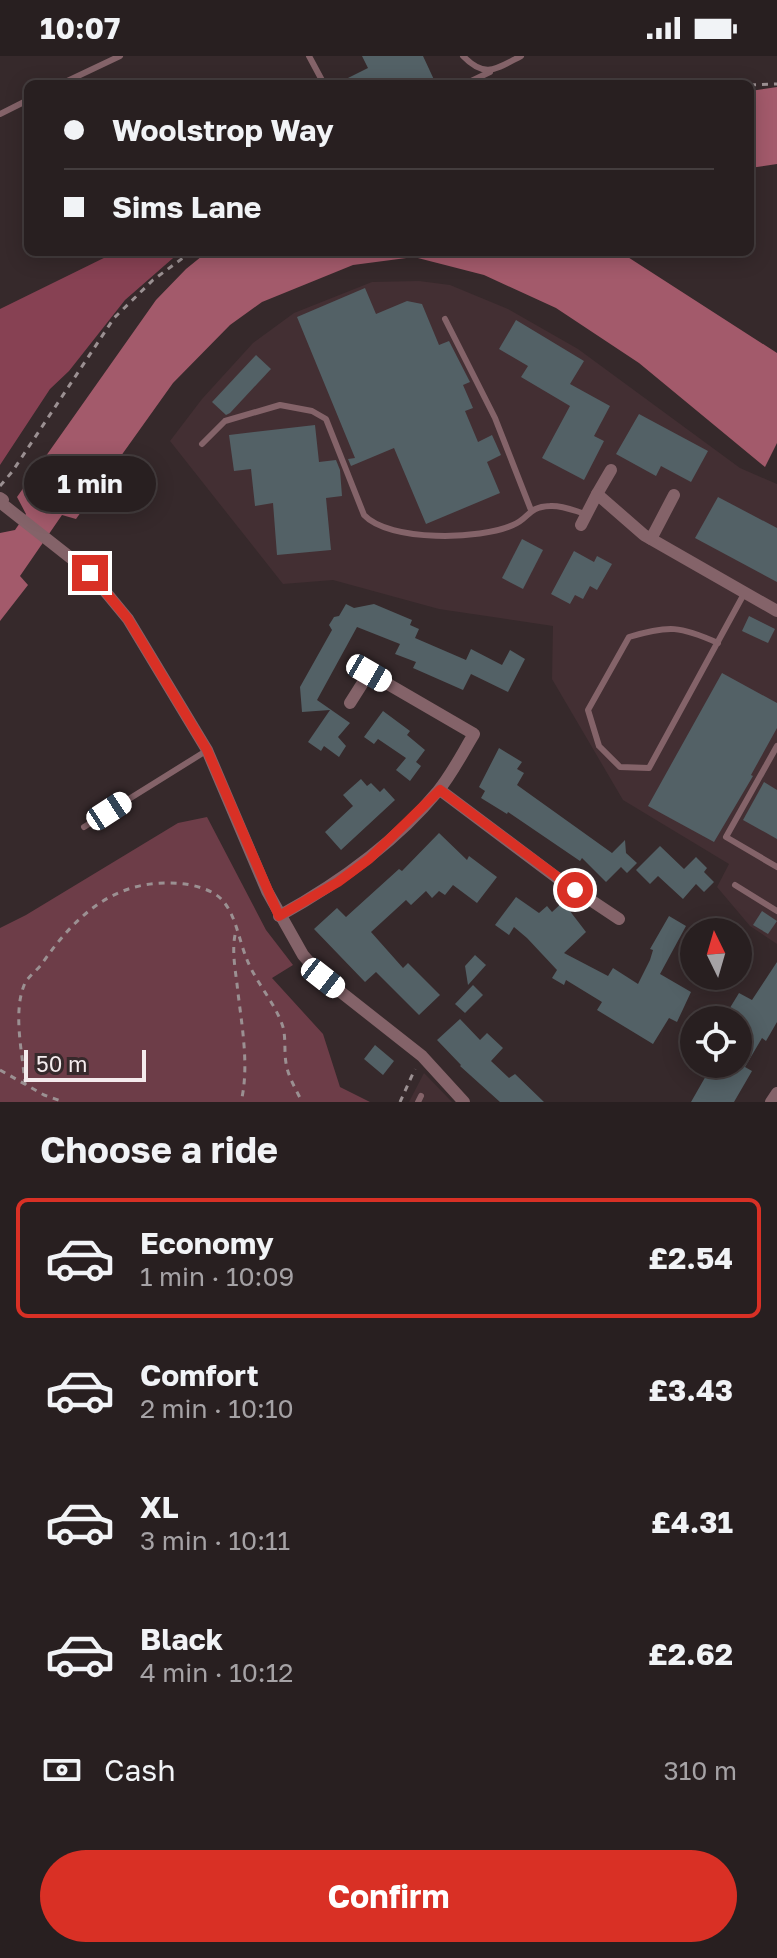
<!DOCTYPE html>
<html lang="en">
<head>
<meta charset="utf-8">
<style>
	body { margin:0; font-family:"Golos Text",sans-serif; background:#302729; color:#f1f3f6; height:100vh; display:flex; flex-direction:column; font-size:30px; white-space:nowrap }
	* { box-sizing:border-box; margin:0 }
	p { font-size:26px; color:#a5a2a5 }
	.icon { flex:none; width:44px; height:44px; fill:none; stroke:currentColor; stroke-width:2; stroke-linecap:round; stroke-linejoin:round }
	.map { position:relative; height:1046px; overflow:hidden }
	.side { display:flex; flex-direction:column; background:#281f20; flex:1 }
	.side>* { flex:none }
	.hud { position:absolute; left:24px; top:24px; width:730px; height:176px; border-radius:12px; box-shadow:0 4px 20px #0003,0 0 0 2px #443d3e; display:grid; align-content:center; height:176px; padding:0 40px; background:#281f20 }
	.needle { width:52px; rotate:355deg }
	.controls { position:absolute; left:680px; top:862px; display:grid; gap:16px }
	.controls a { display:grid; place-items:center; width:72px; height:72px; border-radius:50%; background:#281f20; box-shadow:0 4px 20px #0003,0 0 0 2px #443d3e; font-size:40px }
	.scale { position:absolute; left:24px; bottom:20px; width:122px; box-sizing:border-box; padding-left:8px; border:4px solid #f4ebed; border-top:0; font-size:22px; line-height:28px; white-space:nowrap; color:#f4ebed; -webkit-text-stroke:6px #36292b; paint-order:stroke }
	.end { position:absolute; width:36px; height:36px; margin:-18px; border:10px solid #d93025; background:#fff; box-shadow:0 0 0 4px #fff }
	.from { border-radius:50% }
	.bubble { position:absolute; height:56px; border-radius:28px; background:#281f20; box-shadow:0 4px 20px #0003,0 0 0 2px #443d3e; font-size:26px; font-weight:700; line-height:56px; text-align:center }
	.car { position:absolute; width:24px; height:48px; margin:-24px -12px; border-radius:10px; box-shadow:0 0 6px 2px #0007; background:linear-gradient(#fff 24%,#345 0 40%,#fff 0 76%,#345 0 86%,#fff 0) }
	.hud b { display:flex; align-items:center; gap:28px; height:76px; font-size:30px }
	.hud b+b { border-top:2px solid #443d3e }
	.hud i { width:20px; height:20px; background:#f1f3f6 }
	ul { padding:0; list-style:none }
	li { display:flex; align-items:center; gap:24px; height:120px; margin:0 16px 12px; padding:0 24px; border:4px solid transparent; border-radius:12px }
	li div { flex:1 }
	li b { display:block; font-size:30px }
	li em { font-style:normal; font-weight:700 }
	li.active { border-color:#d93025 }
	li>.icon { width:72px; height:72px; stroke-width:1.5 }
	h2 { padding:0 40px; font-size:36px; line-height:96px }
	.pay { display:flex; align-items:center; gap:20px; height:88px; padding:0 40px; font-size:30px }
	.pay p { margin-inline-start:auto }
	.cta { display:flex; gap:16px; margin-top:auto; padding:16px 40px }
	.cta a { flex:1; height:92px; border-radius:48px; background:#d93025; color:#fff; font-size:32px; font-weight:700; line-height:92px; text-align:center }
	.status { display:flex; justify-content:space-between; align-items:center; height:56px; padding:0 40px; background:#281f20; direction:ltr }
	.status svg { height:22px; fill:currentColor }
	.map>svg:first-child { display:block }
</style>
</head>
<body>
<div class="status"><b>10:07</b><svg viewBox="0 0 49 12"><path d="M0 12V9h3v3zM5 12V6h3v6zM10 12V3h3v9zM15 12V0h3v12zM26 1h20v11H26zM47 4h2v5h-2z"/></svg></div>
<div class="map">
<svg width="777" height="1046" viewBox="0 0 777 1046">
	<rect width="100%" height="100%" fill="#36292b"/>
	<!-- built -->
	<g fill="#432f33">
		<path d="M419 225 450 229 508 253 578 293 740 412 777 428V888L750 870 717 831 729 808 623 744 552 623 553 570 439 553 333 524 283 528 170 385 202 343 253 287 294 257 372 226Z"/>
		<path d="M424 1017 452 1046H409Z"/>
	</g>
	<!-- green -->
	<path fill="#6d3d48" d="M207 761 266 874 293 909 272 922 323 978 340 1031 370 1046H0V872L26 859 178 767Z"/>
	<!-- forest -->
	<path fill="#874153" d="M116 196H180L125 244 69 315 50 333 0 409V253Z"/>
	<!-- water -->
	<g fill="#a35a6b">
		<path d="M777 31V108L750 112V35Z"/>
		<path d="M207 196H620L777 297V387L765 411 639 307 556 252 484 219 414 201 353 209 262 246 230 269 173 327 76 463 62 459 20 520 28 529 0 565V477L15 474 26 458 17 441 156 244 186 213Z"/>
	</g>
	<!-- building -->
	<g fill="#536166">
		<path d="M362 0H423L436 28H336L368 12Z"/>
		<path d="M365 232 376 258 407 245 422 248 439 289 449 285 470 326 463 329 473 352 465 355 478 386 492 379 501 399 487 406 500 437 426 468 394 392 351 410 348 403 355 402 297 261Z"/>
		<path d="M516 264 584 305 570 328 610 350 594 380 604 385 584 424 542 402 570 350 521 321 528 310 499 293Z"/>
		<path d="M256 299 271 313 230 357 226 359 212 346Z"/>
		<path d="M639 358 708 395 691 426 661 410 656 420 616 398Z"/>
		<path d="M315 369 319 406 336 404 340 414 342 440 326 442 331 494 277 499 273 447 255 450 251 413 234 415 229 379Z"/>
		<path d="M718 441 777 472V526L695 482Z"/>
		<path d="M522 483 543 494 523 533 502 522Z"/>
		<path d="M574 495 594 506 597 500 612 508 597 534 590 530 583 543 575 539 570 548 551 538Z"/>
		<path d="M346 548 354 552 374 548 412 564 410 569 419 573 415 582 466 604 471 593 502 609 510 594 525 603 508 636 471 618 463 634 413 612 416 606 395 598 400 588 357 571 317 644 350 667 338 681 346 690 339 701 324 690 321 695 308 686 330 654 302 656 300 631 332 574 329 569 334 561 339 560Z"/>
		<path d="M749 560 775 573 768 587 742 575Z"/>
		<path d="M722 617 777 647V672L751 719 753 720 714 786 648 750Z"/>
		<path d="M383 655 410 675 407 679 425 694 416 706 421 710 410 725 396 714 406 702 378 683 374 688 364 681Z"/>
		<path d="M499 692 522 706 517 713 524 717 517 729 612 797 625 784 626 797 637 807 627 817 621 811 606 826 582 802 580 805 508 756 507 758 481 742 485 735 479 731Z"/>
		<path d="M361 723 367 730 371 727 380 736 384 732 395 744 341 794 325 776 353 750 343 739Z"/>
		<path d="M764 726 777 734V783L743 764Z"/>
		<path d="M439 777 467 804 469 800 497 821 477 847 453 829 445 839 439 835 432 842 426 835 411 849 406 844 371 876 403 912 408 907 440 939 419 959 376 916 365 926 314 873 337 852 346 861 399 813 402 815Z"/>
		<path d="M660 790 684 813 696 801 707 812 704 816 714 826 704 836 696 828 683 843 658 820 650 828 636 814Z"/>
		<path d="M516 841 539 857 547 850 552 856 563 846 586 876 564 897 608 920 613 912 638 928 650 904 653 894 650 893 669 860 686 870 660 918 691 936 677 966 669 962 653 988 597 954 602 946 566 924 564 929 552 922 557 914 527 882 514 871 509 879 495 869Z"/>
		<path d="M762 855 777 865 768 878 753 869Z"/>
		<path d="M475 899 486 909 468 929 465 910Z"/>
		<path d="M777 906V966L766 985 762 982 745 1011 752 1015 734 1046H691L707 1018 704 1017 709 1008H738V964L725 960 739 937 752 944Z"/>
		<path d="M473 929 483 939 465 957 455 948Z"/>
		<path d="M460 963 480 984 487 977 503 992 491 1005 509 1022 515 1018 544 1046H500L460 1010 461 1009 437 984Z"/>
		<path d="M375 989 394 1005 383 1019 364 1003Z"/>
	</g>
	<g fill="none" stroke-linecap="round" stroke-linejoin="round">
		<!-- path -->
		<g stroke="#9b9092" stroke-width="3" stroke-dasharray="6 6" stroke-linecap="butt">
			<path d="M750 29 777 28"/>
			<path d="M0 430 12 416 114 262 153 224 191 196"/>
			<path d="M235 879C232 895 235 912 237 928 241 966 250 1009 241 1046"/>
			<path d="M0 1014 44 1039 64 1046"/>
			<path d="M25 1029C23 998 12 956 25 927 29 920 36 915 41 909 77 857 118 820 185 828 198 830 215 835 223 845 236 860 239 884 246 901 255 926 275 946 283 971 286 983 284 995 286 1007 288 1021 296 1033 302 1046"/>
			<path d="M400 1046 415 1013"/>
		</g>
		<!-- service -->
		<g stroke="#846369" stroke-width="6">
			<path d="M309 0 324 28"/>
			<path d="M463 0C485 23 496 13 521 0"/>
			<path d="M61 28 120 0"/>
			<path d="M465 28 490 16"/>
			<path d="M0 58 28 44"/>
			<path d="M445 263 495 362 531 454"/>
			<path d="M202 388 225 365 280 349 312 355 326 363 364 459C389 486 481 484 513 469 530 462 527 451 550 450 562 449 575 455 586 458"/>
			<path d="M718 587C680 570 669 569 629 581L588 654 599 690 620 711 649 712 745 536"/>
			<path d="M777 690 726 781 777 811"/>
			<path d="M84 771 206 695"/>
			<path d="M735 829 777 855"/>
			<path d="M418 1046 421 1040"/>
		</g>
		<!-- minor -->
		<g stroke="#846369" stroke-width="12">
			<path d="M597 438 611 414"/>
			<path d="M0 442 3 444 1 447 90 517 128 563 207 694 267 835 303 899 323 922 422 1000 464 1046"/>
			<path d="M581 469 597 438 644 479 777 555"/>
			<path d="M651 483 674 439"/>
			<path d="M440 734 556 821 619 863"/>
			<path d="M279 860C339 827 394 788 438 735 452 718 463 696 474 678L369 617 350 647"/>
			<path d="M771 1046 777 1037"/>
		</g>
	</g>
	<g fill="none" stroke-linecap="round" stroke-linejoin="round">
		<!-- route -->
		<path stroke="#d93025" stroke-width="10" d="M90 517 128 563 207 694 279 860 338 826 369 803 440 734 575 834"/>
	</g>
</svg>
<div class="controls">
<a><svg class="needle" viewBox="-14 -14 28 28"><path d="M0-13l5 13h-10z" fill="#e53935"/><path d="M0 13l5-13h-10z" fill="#a5a2a5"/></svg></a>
<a><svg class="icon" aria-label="locate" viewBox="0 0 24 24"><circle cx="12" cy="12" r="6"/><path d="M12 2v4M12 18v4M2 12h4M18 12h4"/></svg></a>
</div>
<div class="scale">50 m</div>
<i class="end from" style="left:575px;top:834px"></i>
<i class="end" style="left:90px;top:517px"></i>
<div class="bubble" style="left:24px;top:400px;width:132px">1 min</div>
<i class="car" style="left:369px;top:617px;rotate:120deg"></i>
<i class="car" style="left:109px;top:755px;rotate:57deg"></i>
<i class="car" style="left:323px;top:922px;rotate:128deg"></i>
<div class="hud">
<b><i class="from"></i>Woolstrop Way</b>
<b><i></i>Sims Lane</b>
</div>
</div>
<section class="side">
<h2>Choose a ride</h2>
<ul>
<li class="active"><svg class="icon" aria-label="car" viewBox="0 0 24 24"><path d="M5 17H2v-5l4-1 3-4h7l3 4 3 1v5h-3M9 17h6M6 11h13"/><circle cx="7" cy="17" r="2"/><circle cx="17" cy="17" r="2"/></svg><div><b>Economy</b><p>1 min · 10:09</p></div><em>£2.54</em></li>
<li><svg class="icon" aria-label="car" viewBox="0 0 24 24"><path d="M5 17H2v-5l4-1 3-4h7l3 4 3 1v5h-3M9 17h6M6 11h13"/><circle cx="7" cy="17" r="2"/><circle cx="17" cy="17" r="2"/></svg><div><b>Comfort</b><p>2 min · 10:10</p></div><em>£3.43</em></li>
<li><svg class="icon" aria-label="car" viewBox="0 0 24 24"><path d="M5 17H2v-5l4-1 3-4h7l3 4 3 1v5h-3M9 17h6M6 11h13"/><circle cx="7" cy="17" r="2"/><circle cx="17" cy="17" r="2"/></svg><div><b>XL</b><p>3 min · 10:11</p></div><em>£4.31</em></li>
<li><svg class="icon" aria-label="car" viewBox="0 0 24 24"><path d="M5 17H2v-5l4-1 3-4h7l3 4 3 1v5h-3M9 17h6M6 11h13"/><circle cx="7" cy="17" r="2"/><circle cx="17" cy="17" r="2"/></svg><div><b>Black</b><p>4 min · 10:12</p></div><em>£2.62</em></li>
</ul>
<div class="pay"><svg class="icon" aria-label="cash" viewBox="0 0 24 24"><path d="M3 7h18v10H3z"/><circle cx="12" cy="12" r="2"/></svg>Cash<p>310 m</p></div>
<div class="cta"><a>Confirm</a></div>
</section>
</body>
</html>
